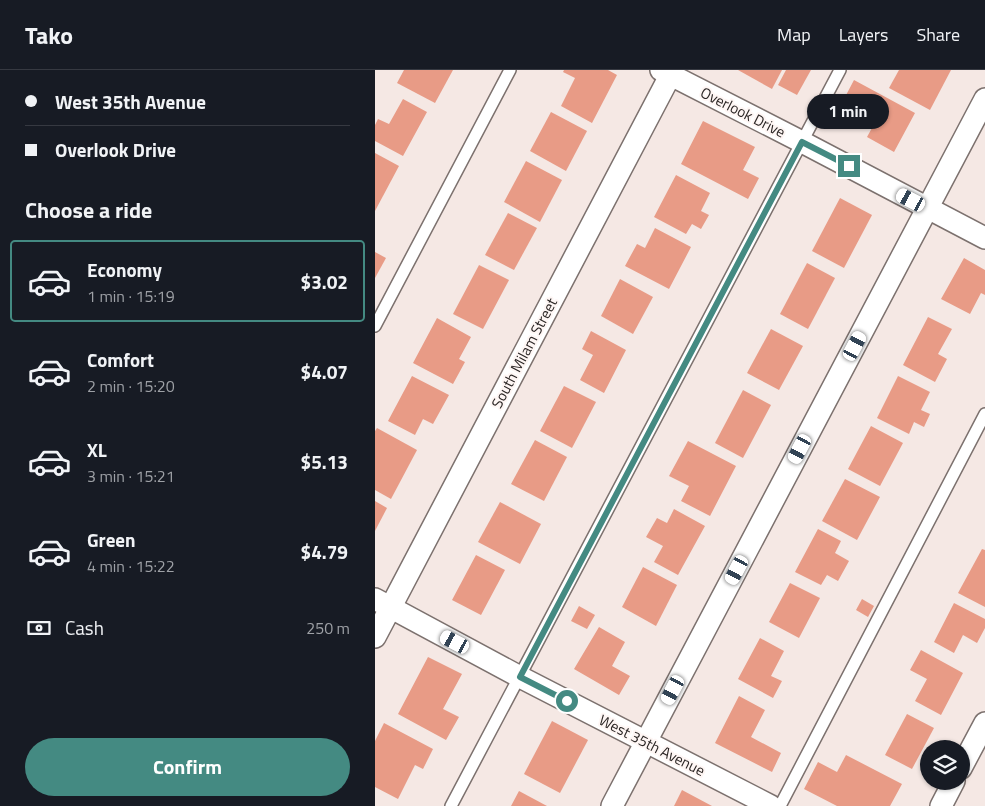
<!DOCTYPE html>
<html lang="en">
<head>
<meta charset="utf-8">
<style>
	body { margin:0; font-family:"Titillium Web",sans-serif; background:#242831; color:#f1f3f6; height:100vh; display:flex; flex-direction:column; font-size:19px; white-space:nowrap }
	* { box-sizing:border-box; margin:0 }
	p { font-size:16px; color:#9ea1a6 }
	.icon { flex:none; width:28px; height:28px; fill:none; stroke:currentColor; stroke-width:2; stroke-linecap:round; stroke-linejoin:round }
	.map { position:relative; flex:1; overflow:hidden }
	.details { display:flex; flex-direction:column; background:#171b24; width:375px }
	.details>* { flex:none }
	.hud { display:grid; align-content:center; height:110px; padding:0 25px; background:#171b24 }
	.tools { position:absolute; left:545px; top:670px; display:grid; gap:10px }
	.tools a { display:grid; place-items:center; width:50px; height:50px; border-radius:50%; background:#171b24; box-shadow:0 1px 4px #0004; font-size:25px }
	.end { position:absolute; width:22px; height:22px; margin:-11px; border:6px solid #448a82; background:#fff; box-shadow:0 0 0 2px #fff }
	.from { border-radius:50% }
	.bubble { position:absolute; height:35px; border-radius:18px; background:#171b24; box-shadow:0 1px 4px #0004; font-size:16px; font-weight:700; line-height:35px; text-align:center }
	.car { position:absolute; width:15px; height:30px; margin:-15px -8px; border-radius:6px; box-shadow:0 0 4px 1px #0007; background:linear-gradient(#fff 24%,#345 0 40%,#fff 0 76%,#345 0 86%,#fff 0) }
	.hud b { display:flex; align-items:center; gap:18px; height:48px; font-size:19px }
	.hud b+b { border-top:1px solid #363941 }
	.hud i { width:12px; height:12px; background:#f1f3f6 }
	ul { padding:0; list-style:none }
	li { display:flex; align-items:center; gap:15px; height:82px; margin:0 10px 8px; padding:0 15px; border:2px solid transparent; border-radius:5px }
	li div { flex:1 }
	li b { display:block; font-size:19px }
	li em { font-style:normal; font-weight:700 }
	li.current { border-color:#448a82 }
	li>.icon { width:45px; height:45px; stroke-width:1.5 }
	h2 { padding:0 25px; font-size:22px; line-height:60px }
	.pay { display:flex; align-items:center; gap:12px; height:55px; padding:0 25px; font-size:19px }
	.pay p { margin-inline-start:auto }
	.cta { display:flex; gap:10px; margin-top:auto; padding:10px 25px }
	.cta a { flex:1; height:58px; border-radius:30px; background:#448a82; color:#fff; font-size:20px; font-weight:700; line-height:58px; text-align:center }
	header { display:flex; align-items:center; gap:30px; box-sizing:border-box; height:70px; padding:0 25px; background:#171b24; border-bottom:1px solid #363941 }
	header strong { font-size:24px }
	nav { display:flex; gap:28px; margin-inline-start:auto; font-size:18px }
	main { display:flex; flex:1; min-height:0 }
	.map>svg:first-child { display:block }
</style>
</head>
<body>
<header>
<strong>Tako</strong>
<nav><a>Map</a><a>Layers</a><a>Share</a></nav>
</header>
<main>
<section class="details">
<div class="hud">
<b><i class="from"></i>West 35th Avenue</b>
<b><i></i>Overlook Drive</b>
</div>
<h2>Choose a ride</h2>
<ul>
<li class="current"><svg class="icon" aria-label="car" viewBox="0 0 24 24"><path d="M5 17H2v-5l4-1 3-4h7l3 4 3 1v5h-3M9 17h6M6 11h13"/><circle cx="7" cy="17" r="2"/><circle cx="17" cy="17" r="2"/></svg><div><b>Economy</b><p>1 min · 15:19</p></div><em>$3.02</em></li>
<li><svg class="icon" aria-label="car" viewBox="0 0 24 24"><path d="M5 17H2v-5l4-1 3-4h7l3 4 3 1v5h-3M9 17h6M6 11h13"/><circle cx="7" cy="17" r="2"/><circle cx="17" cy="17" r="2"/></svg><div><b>Comfort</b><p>2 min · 15:20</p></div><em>$4.07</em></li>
<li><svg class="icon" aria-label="car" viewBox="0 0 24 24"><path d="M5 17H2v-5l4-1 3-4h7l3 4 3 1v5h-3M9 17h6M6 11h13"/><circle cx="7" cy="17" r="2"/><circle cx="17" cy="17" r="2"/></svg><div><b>XL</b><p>3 min · 15:21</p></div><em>$5.13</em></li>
<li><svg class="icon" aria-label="car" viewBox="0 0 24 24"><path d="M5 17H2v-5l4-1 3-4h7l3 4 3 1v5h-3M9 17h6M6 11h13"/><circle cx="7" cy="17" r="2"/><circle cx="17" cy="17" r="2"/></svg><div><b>Green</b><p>4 min · 15:22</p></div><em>$4.79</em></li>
</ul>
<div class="pay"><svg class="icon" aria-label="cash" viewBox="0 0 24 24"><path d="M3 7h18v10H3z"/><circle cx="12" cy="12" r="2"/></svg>Cash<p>250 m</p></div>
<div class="cta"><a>Confirm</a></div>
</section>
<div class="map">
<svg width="610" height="736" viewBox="0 0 610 736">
	<rect width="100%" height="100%" fill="#f5e8e4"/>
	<!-- building -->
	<g fill="#e89b86">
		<path d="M29 0H78L60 33 22 13Z"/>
		<path d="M189 0H233L242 5 217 53 186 36 200 8 188 2Z"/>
		<path d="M363 0H407L397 19Z"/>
		<path d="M411 0H436L422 25 403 15Z"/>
		<path d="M524 0H576L555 40 514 18Z"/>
		<path d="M479 10 540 43 519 82 492 67 503 47 469 29Z"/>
		<path d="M28 29 52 42 28 86 0 71V55L3 49 14 54Z"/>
		<path d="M176 42 212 61 191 101 155 81Z"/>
		<path d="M328 51 380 77 368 100 384 108 373 129 306 94Z"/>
		<path d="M0 83 24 96 0 141Z"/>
		<path d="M151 91 187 110 165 152 129 132Z"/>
		<path d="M301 105 335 123 326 141 334 145 326 159 317 154 311 164 279 147Z"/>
		<path d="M465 128 497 145 469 198 437 181Z"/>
		<path d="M133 143 162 158 139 200 110 185Z"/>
		<path d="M280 158 316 177 294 219 250 196 262 174 270 178Z"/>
		<path d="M0 182 11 188 0 208Z"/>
		<path d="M589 188 610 200V225L606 223 595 244 566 229Z"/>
		<path d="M432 193 460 208 433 259 405 244Z"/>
		<path d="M104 195 134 210 108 259 78 244Z"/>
		<path d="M245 209 278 227 258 264 226 246Z"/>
		<path d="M553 247 577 259 563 284 572 289 560 312 528 295Z"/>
		<path d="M62 248 96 267 84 289 90 292 78 314 38 293Z"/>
		<path d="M396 259 428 276 404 320 372 303Z"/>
		<path d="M216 261 251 280 229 323 205 310 218 285 207 279Z"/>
		<path d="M37 306 74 325 58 354 48 349 40 365 13 351Z"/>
		<path d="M523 306 555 322 546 340 555 344 549 357 539 352 534 364 502 348Z"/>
		<path d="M189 316 221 332 197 378 165 361Z"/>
		<path d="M368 320 396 335 368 388 340 373Z"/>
		<path d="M496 356 528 373 505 416 473 399Z"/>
		<path d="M2 358 42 380 16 429 0 420V361Z"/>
		<path d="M160 370 192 387 169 431 136 414Z"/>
		<path d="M313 371 361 396 335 446 306 431 314 416 294 406Z"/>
		<path d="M470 409 505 427 482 470 447 451Z"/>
		<path d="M0 431 12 438 0 461Z"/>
		<path d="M125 432 166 454 145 494 103 472Z"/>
		<path d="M299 439 330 456 303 505 279 492 288 476 271 467 282 448 292 453Z"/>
		<path d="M443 459 466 471 460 483 474 491 463 511 452 505 446 515 420 502Z"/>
		<path d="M607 479 610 480V537L583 523Z"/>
		<path d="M101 485 130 500 106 545 77 530Z"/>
		<path d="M268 497 302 515 281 556 247 537Z"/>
		<path d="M415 513 445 528 424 568 394 552Z"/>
		<path d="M487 529 499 536 493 547 481 540Z"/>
		<path d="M579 533 610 549V558L602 573 588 565 579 583 559 572Z"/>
		<path d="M204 536 220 545 212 559 196 551Z"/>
		<path d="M224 557 250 572 237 596 255 606 244 625 199 599Z"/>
		<path d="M385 568 409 581 396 606 407 611 398 628 363 609Z"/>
		<path d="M546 580 588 603 566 645 540 631 552 609 535 600Z"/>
		<path d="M53 587 87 604 68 639 84 647 71 670 23 644Z"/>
		<path d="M364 626 390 640 376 667 406 683 397 702 340 673Z"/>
		<path d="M532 644 559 658 537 699 510 685Z"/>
		<path d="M177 651 213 670 185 723 149 704Z"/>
		<path d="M9 653 58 679 48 699 40 695 23 729 0 717V671Z"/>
		<path d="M471 685 527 714 515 736H462L429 719 443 692 462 702Z"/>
		<path d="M307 720 337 736H299Z"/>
		<path d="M144 721 172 736H136Z"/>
	</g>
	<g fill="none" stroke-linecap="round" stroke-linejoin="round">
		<!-- service casing -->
		<g stroke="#7c716e" stroke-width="14">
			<g id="service">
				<path d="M0 256 135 0"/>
				<path d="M76 736 465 0"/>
				<path d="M405 736 610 344"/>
			</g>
		</g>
		<!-- minor casing -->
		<g stroke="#7c716e" stroke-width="24">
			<g id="minor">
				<path d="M286 0 427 72 610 168"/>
				<path d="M0 529 145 607 396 736"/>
				<path d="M0 567 298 0"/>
				<path d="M586 698 610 653"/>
				<path d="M237 736 610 29"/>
				<path d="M566 736 579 711"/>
			</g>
		</g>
		<!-- service -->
		<use href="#service" stroke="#fff" stroke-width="11"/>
		<!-- minor -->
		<use href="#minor" stroke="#fff" stroke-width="21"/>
	</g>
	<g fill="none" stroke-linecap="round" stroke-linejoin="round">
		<!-- route -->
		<path stroke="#448a82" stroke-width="6" d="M192 631 145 607 427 72 474 96"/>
	</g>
	<g text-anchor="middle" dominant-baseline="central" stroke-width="4" stroke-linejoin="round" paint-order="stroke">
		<!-- street labels -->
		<g font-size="15" fill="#2a2524" stroke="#fef6f4">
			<text transform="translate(368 42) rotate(27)">Overlook Drive</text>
			<text transform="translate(149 283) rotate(-62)">South Milam Street</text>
			<text transform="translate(277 675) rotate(27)">West 35th Avenue</text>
		</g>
	</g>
</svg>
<div class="tools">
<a><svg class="icon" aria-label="layers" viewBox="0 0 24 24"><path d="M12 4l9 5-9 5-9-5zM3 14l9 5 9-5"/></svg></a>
</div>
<i class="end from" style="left:192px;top:631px"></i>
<i class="end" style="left:474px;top:96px"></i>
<div class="bubble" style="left:432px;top:24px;width:82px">1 min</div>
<i class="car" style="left:536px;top:130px;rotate:298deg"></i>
<i class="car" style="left:480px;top:276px;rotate:28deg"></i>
<i class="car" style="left:425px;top:379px;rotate:208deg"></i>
<i class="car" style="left:362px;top:500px;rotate:208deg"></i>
<i class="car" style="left:80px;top:572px;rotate:298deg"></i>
<i class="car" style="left:298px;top:620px;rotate:208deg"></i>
</div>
</main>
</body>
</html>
